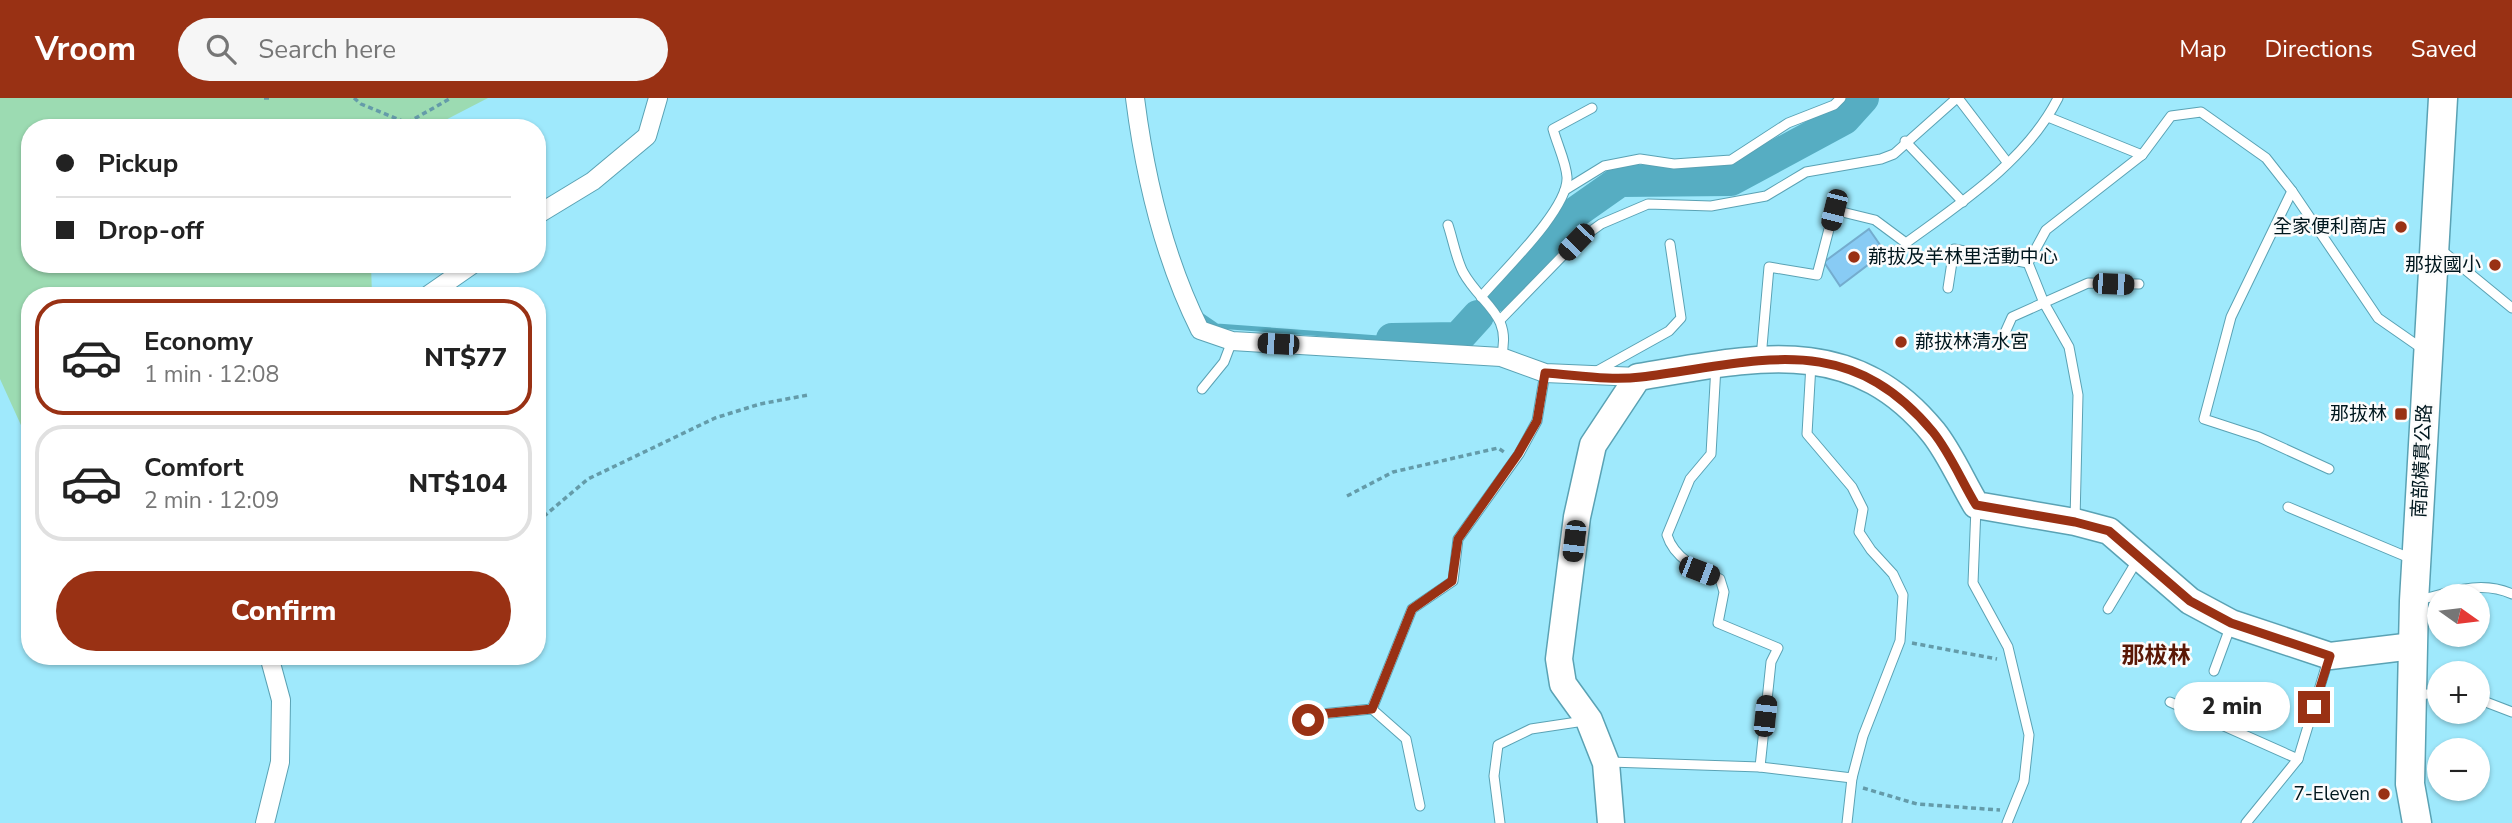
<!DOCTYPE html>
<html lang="en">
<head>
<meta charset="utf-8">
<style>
	body { margin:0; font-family:"Nunito Sans","Noto Sans TC",sans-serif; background:#f6f6f6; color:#222; height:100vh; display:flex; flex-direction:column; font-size:26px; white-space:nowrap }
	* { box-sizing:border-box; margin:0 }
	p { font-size:23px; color:#767676 }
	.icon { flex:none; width:38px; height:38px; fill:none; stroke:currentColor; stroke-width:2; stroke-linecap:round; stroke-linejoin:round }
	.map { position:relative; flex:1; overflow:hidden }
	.drawer { position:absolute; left:21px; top:189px; width:525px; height:378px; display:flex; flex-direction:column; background:#fff; border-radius:28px; box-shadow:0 2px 5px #0004 }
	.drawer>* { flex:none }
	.guide { position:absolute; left:21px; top:21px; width:525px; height:154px; border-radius:28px; box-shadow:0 2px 5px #0004; display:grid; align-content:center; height:154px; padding:0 35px; background:#fff }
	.needle { width:46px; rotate:104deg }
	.controls { position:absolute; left:2427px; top:486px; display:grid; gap:14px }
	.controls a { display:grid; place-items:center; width:63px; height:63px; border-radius:50%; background:#fff; box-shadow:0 2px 5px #0004; font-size:35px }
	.end { position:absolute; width:32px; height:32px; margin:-16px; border:9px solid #993114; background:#fff; box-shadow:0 0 0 4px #fff }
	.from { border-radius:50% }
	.bubble { position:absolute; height:49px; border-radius:24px; background:#fff; box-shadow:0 2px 5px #0004; font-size:23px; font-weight:800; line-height:49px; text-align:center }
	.car { position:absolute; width:21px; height:42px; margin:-21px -10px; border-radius:9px; box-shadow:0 0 5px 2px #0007; background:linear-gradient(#222 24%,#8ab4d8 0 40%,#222 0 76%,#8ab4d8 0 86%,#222 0) }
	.guide b { display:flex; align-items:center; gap:24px; height:66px; font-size:26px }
	.guide b+b { border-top:2px solid #e0e0e0 }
	.guide i { width:18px; height:18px; background:#222 }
	ul { padding:12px 0 0; list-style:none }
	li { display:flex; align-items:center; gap:21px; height:116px; margin:0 14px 10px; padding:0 21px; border:4px solid #e0e0e0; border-radius:28px }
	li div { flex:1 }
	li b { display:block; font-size:26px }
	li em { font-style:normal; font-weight:800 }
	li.on { border-color:#993114 }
	li>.icon { width:63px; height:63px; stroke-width:1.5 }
	.action { display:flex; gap:14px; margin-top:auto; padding:14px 35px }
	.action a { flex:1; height:80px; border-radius:42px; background:#993114; color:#fff; font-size:28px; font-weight:800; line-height:80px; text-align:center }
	header { display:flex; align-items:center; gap:42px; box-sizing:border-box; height:98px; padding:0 35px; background:#993114; color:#fff }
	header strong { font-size:33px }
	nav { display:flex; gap:38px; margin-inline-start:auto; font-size:24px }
	.search { width:490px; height:63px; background:#f6f6f6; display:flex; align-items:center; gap:18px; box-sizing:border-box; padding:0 24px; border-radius:38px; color:#767676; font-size:26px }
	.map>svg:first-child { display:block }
</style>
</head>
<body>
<header>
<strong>Vroom</strong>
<div class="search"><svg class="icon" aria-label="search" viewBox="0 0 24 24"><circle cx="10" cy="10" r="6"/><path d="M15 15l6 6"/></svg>Search here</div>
<nav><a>Map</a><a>Directions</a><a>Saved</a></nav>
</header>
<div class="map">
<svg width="2512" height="725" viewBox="0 0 2512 725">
	<rect width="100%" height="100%" fill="#9fe9fc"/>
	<!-- green -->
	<path fill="#9cdbb2" d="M0 0H488L430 30H30V166H371L372 198H30V347L0 281Z"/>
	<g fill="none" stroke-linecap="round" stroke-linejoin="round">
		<!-- stream -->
		<path stroke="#56adc2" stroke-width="5" d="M1198 215 1217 228 1392 241"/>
		<!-- river -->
		<g stroke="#56adc2" stroke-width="32">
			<path d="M1499 197 1576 114 1620 83 1731 82 1844 21 1863 0"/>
			<path d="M1392 241 1458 240 1478 218"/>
		</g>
	</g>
	<!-- building -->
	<path fill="#88cbf4" stroke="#74acce" stroke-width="2" d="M1869 131 1885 154 1840 188 1824 164Z"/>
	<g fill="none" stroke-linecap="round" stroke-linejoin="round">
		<!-- lane casing -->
		<g stroke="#5aa2b4" stroke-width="11">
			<g id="lane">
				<path d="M1958 0 2007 64"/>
				<path d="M2048 19 2142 57"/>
				<path d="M1905 43 1963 104"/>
				<path d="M1565 92 1604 68 1640 61 1674 66 1731 62 1788 25 1834 7 1841 0"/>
				<path d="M2292 93 2231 219 2204 321 2259 339 2329 371"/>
				<path d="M1448 127C1453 142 1456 160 1463 174 1481 207 1513 216 1501 259"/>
				<path d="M2440 151 2512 210"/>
				<path d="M1948 190 1954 151 2028 165"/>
				<path d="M1481 199C1502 174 1569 111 1567 79 1566 64 1557 46 1553 31L1592 10"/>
				<path d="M1501 221 1576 144 1601 126 1648 106 1711 108 1766 98 1806 74 1881 61 1894 56 1957 0"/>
				<path d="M1999 248 2012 219 2088 185 2139 186"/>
				<path d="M1761 260 1769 169 1817 177 1834 112 1875 122 1906 145C1961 105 2027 62 2058 0"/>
				<path d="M1811 266 1807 336 1852 389 1863 411 1859 434 1871 452 1893 476 1903 497 1900 543 1863 638 1852 680 1847 725"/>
				<path d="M1716 268 1711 356 1690 381 1667 437C1674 460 1698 472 1720 481L1724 494 1718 525 1778 550 1771 564 1760 669"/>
				<path d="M1597 273 1669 233 1681 220 1670 146"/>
				<path d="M1202 291 1224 264 1232 243"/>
				<path d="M1976 409 1973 485 2008 549 2029 637 2024 683 2007 725"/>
				<path d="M2288 409 2412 461"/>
				<path d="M2075 422 2078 297 2069 249 2044 205 2028 165 2046 132 2142 57 2171 18 2201 14 2266 60 2292 93 2378 220 2424 252"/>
				<path d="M2420 502C2451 494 2481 482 2512 496"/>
				<path d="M2108 511 2138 461"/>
				<path d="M2214 573 2231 527"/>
				<path d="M2416 597 2440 595"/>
				<path d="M2478 601 2512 614"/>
				<path d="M2170 604 2298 661"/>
				<path d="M1295 628 1321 616 1372 611"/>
				<path d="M1610 664 1760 669 1852 680"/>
				<path d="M1420 708 1406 641 1372 611 1412 511 1453 483 1458 441 1519 356 1537 323 1545 275"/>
				<path d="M1500 725 1494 678 1498 647 1531 631 1584 623"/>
				<path d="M2246 725 2298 661 2329 559"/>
			</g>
		</g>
		<!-- street casing -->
		<g stroke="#5aa2b4" stroke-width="20">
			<g id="street">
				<path d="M1135 0C1145 79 1164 160 1200 232L1232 243 1501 259 1545 275 1638 279"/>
				<path d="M537 117 593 83 647 38 658 0"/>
				<path d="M427 198 473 166"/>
				<path d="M265 725 280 664 281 602 269 558"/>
			</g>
		</g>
		<!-- secondary casing -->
		<g stroke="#5aa2b4" stroke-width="29">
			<path id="secondary" d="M1611 725 1606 665 1589 622 1563 586 1559 561 1577 419 1593 347 1638 279C1750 261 1851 233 1933 334 1950 355 1962 384 1976 407L2075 424 2109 433 2190 503 2231 525 2330 558 2413 548"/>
		</g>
		<!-- primary casing -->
		<g stroke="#5aa2b4" stroke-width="31">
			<path id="primary" d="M2417 725 2410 686 2414 503 2443 0"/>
		</g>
		<!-- path -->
		<g stroke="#649ba9" stroke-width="3.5" stroke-dasharray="5 3.5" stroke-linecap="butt">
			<path d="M264 0H271"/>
			<path d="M354 0 361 6 407 25 451 0"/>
			<path d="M1347 398 1393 374 1498 350 1504 354"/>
			<path d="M537 424 588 381 715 320 760 306 808 297"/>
			<path d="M1912 545 1997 561"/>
			<path d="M1863 690 1917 706 2000 712"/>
		</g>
		<!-- lane -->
		<use href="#lane" stroke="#fff" stroke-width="9"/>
		<!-- street -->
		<use href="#street" stroke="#fff" stroke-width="18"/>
		<!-- secondary -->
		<use href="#secondary" stroke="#fff" stroke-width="26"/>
		<!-- primary -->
		<use href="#primary" stroke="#fff" stroke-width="28"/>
	</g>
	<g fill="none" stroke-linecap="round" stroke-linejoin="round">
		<!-- route -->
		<path stroke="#993114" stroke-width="9" d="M1308 622 1321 616 1372 611 1412 511 1452 483 1458 441 1518 356 1537 323 1545 275C1576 277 1610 283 1641 279 1756 265 1846 229 1933 334 1950 355 1962 384 1976 407L2075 424 2109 433 2190 503 2231 525 2330 558 2314 609"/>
	</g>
	<!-- markers -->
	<g fill="#993114" stroke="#fcfcfc" stroke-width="2.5">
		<circle cx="2401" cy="129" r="7"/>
		<circle cx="1854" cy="159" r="7"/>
		<circle cx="2495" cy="167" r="7"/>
		<circle cx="1901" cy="244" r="7"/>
		<rect x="2394" y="309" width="14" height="14" rx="3.5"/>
		<circle cx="2384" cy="696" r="7"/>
	</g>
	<g text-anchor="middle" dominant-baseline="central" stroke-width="5" stroke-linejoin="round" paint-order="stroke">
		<!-- poi labels -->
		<g font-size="19" fill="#00171e" stroke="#fcfcfc" text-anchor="end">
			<text x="2387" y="129">全家便利商店</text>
			<text x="1868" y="159" text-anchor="start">𦰡拔及羊林里活動中心</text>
			<text x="2481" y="167">那拔國小</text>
			<text x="1915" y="244" text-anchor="start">𦰡拔林清水宮</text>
			<text x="2387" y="316">那拔林</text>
			<text x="2370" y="696">7-Eleven</text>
		</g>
		<!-- street labels -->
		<g font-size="19" fill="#00171e" stroke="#fcfcfc">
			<text transform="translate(2422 363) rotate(-87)">南部橫貫公路</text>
		</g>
		<!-- quarter labels -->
		<g font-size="23" font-weight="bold" fill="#5a1806" stroke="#fcfcfc">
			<text x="2156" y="557">那柭林</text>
		</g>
	</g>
</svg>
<div class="controls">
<a><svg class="needle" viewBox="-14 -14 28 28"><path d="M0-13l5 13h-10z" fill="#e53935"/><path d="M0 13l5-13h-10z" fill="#767676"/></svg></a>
<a>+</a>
<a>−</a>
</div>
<i class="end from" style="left:1308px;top:622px"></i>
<i class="end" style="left:2314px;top:609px"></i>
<div class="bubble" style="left:2174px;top:584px;width:116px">2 min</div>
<i class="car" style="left:1834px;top:112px;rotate:194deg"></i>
<i class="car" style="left:1576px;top:144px;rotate:224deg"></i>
<i class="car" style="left:2113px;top:186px;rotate:92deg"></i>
<i class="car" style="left:1278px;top:246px;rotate:273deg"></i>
<i class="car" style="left:1574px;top:443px;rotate:187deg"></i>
<i class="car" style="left:1699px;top:473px;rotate:111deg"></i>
<i class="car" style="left:1765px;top:618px;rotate:6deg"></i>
<div class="guide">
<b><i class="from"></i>Pickup</b>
<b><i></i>Drop-off</b>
</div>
<section class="drawer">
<ul>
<li class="on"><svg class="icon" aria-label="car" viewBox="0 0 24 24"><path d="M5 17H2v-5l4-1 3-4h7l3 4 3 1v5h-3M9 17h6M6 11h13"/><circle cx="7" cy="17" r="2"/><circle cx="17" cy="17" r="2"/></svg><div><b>Economy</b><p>1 min · 12:08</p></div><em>NT$77</em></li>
<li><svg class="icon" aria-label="car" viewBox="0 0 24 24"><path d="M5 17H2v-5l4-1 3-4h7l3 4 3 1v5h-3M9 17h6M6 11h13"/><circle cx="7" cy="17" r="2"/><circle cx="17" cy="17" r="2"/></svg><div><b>Comfort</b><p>2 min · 12:09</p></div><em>NT$104</em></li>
</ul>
<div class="action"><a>Confirm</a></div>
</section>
</div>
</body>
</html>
